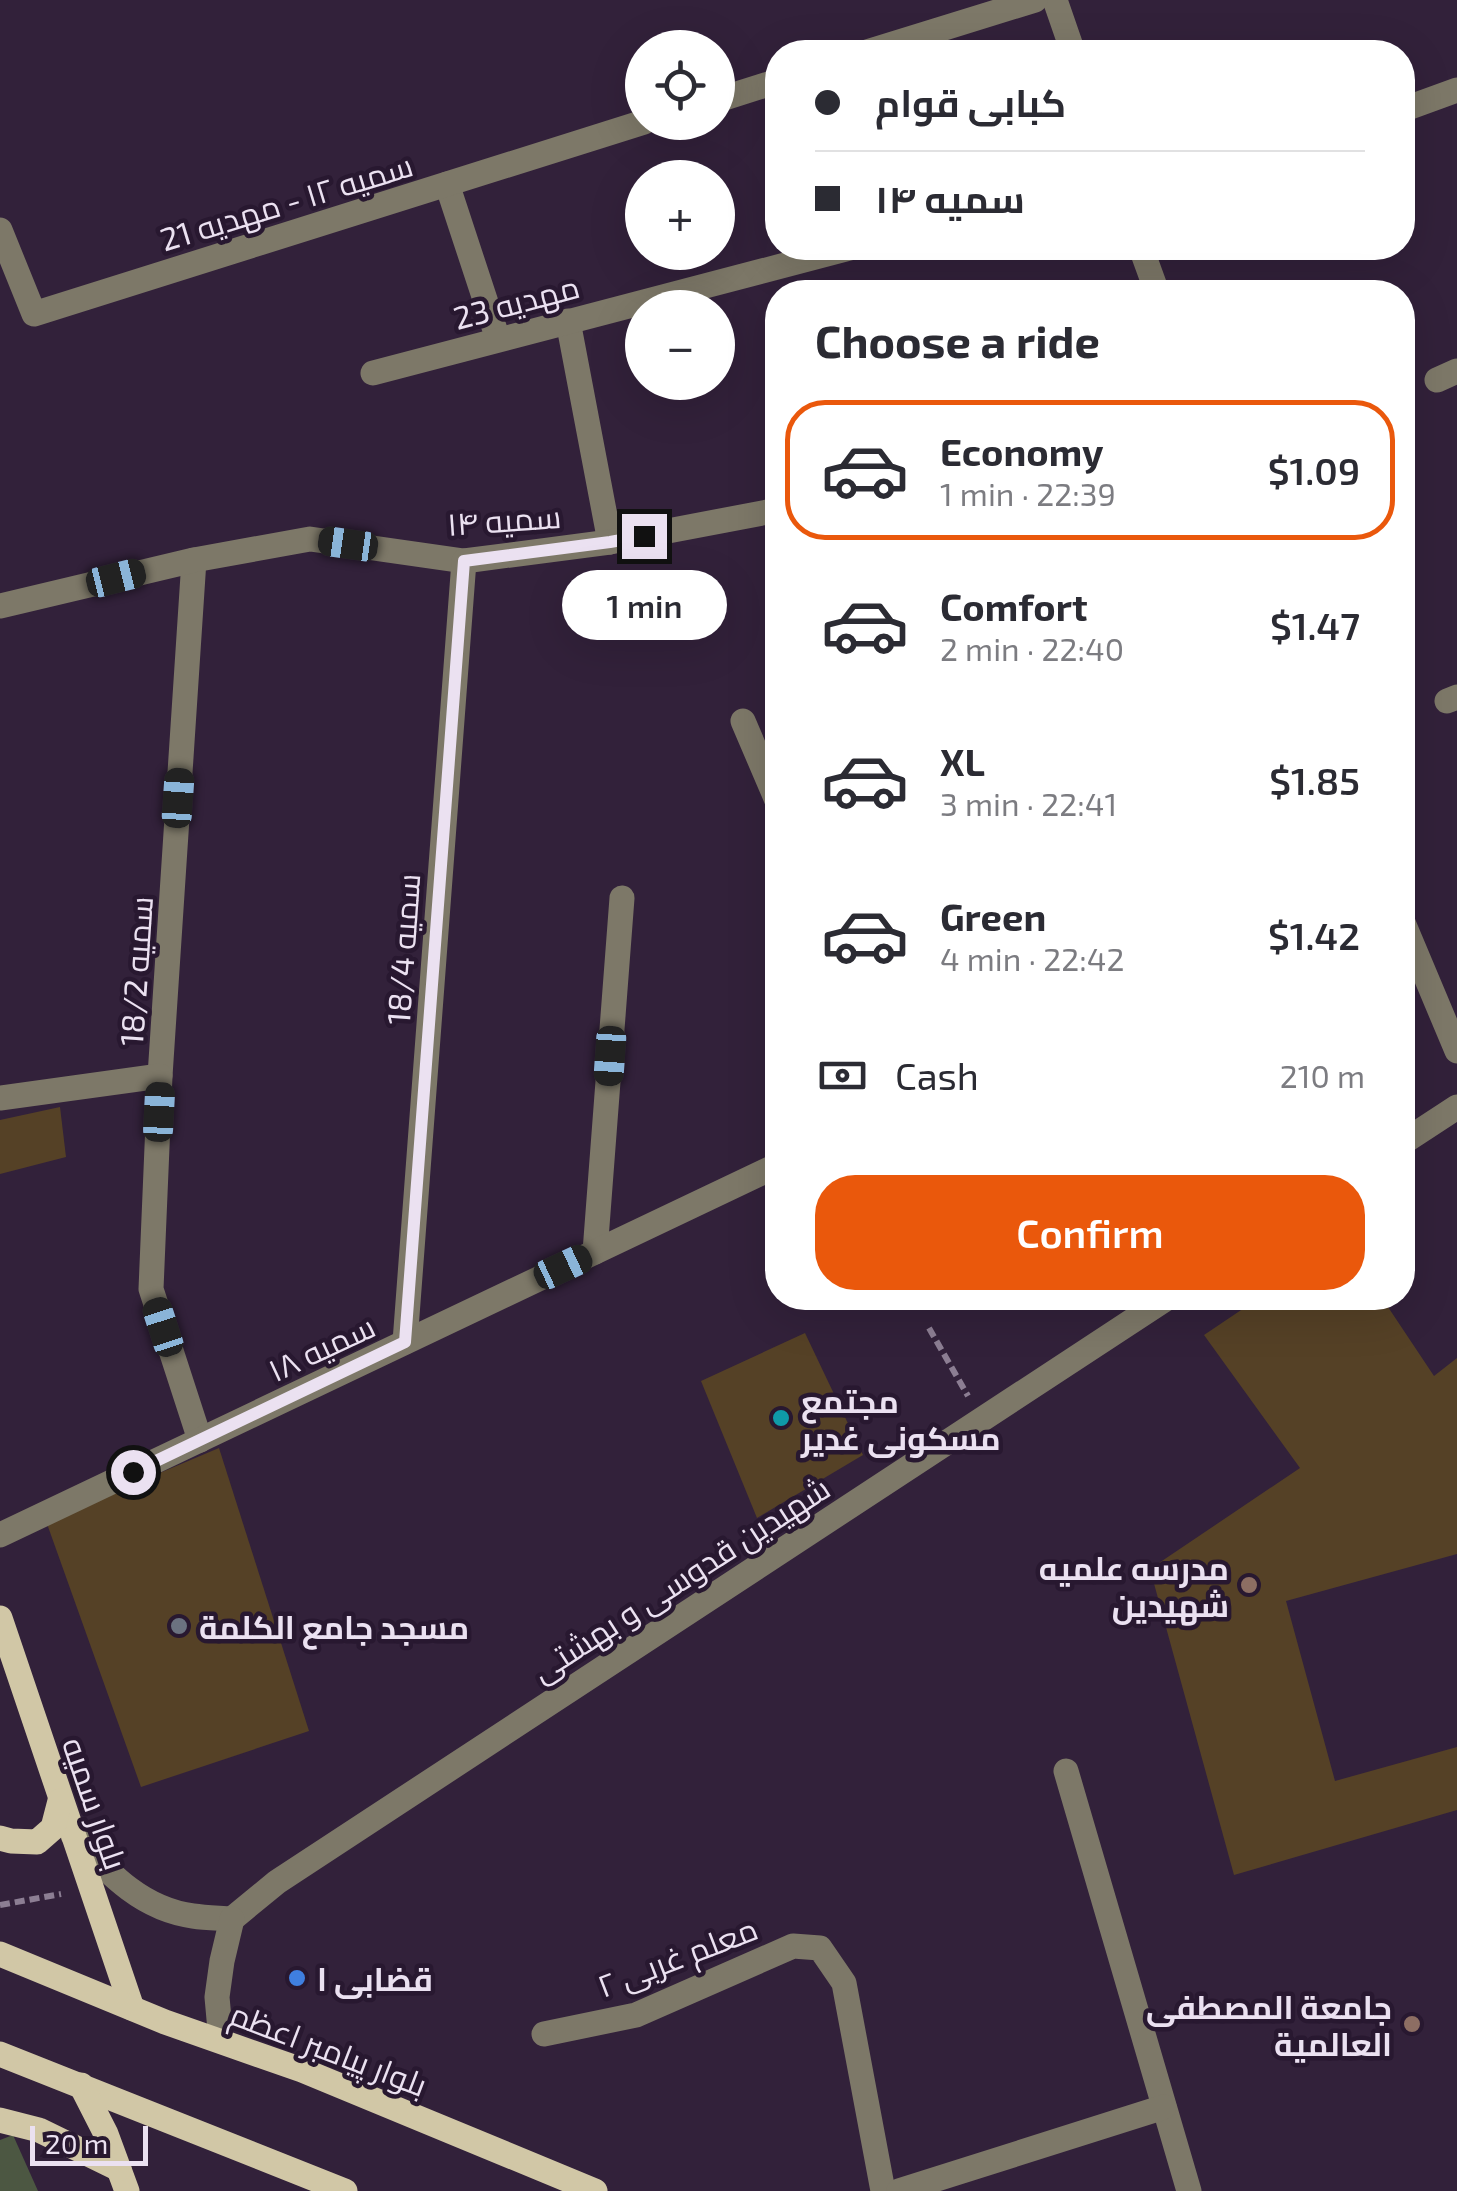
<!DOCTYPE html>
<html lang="en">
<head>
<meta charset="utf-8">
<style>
	body { margin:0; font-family:"Exo 2",Cairo,sans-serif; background:#f2f2f3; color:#2b2b33; height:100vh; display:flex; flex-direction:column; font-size:38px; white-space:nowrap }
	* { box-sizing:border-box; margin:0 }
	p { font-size:32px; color:#7c7c81 }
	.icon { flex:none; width:55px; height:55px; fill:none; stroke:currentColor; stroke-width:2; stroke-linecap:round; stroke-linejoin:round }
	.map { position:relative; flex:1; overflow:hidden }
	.drawer { position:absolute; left:765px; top:280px; width:650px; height:1030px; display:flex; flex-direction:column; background:#fff; border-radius:40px; box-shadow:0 10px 40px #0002 }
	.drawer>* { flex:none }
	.hud { position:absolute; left:765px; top:40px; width:650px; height:220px; border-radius:40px; box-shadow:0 10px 40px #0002; display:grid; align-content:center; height:220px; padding:0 50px; background:#fff }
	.fabs { position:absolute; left:625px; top:30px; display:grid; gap:20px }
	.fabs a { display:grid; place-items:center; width:110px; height:110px; border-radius:50%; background:#fff; box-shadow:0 10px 40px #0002; font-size:50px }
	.scale { position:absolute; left:30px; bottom:25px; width:118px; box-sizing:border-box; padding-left:10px; border:5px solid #ebe1f1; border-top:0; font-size:28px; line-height:35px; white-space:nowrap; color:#ebe1f1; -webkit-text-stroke:8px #281830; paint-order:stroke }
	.end { position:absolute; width:45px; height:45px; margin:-22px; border:12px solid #ebe1f1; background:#111; box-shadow:0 0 0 5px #111 }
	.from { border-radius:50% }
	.bubble { position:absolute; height:70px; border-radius:35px; background:#fff; box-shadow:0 10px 40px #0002; font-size:32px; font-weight:600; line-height:70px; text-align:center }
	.car { position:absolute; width:30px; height:60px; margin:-30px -15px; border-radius:12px; box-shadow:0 0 8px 2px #0007; background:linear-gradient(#222 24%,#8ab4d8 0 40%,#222 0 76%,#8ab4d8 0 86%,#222 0) }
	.hud b { display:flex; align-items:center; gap:35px; height:95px; font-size:38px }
	.hud b+b { border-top:2px solid #e1e1e2 }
	.hud i { width:25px; height:25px; background:#2b2b33 }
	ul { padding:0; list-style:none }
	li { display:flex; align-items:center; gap:30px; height:140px; margin:0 20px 15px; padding:0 30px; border:5px solid transparent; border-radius:40px }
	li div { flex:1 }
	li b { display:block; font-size:38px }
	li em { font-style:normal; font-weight:600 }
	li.current { border-color:#ea580c }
	li>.icon { width:90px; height:90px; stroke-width:1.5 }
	h2 { padding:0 50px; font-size:45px; line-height:120px }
	.pay { display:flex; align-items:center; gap:25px; height:110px; padding:0 50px; font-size:38px }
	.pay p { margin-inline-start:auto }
	.cta { display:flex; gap:20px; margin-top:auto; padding:20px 50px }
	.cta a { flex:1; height:115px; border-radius:40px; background:#ea580c; color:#fff; font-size:40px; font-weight:600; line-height:115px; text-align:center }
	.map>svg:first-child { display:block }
</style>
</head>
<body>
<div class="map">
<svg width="1457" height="2191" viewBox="0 0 1457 2191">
	<rect width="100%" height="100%" fill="#32213a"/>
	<!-- green -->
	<path fill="#4c5742" d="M13 2135 38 2191H0V2140Z"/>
	<!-- building -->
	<g fill="#554126">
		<path d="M60 1107 66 1157 0 1174V1120Z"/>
		<path d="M1259 1298H1382L1434 1376 1457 1358V1554L1286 1601 1335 1781 1457 1747V1810L1234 1875 1150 1569 1300 1468 1204 1335Z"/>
		<path d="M805 1333 863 1455 757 1518 701 1381Z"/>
		<path d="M219 1448 309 1731 141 1787 46 1521Z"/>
	</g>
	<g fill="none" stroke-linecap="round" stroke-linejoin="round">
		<!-- path -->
		<g stroke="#8c7e93" stroke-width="6" stroke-dasharray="10 5" stroke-linecap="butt">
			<path d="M929 1328 968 1396"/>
			<path d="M0 1905 61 1894"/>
		</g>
		<!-- minor -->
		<g stroke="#7d7868" stroke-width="25">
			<path d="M1055 0 1073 52"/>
			<path d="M867 52 1035 0"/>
			<path d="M718 100 778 81"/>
			<path d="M1402 110 1457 90"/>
			<path d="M447 184 498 339"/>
			<path d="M0 230 34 314 644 122"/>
			<path d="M1141 248 1157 292"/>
			<path d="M568 321 610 542"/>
			<path d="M373 373 850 248"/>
			<path d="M1437 380 1457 371"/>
			<path d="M194 560 160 1076 151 1289 200 1440"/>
			<path d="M0 606 194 560 310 539 464 561 610 542 778 510"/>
			<path d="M1447 701 1457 697"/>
			<path d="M743 721 778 803"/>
			<path d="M1402 920 1457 1051"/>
			<path d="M0 1098 160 1076"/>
			<path d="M1402 1143 1457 1107"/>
			<path d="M595 1252 622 898"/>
			<path d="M405 1342 464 561"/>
			<path d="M0 1535 778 1165"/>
			<path d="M1066 1771 1189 2191"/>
			<path d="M73 1835C107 1871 140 1909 193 1916 206 1918 219 1918 232 1919"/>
			<path d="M232 1919 277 1882 1167 1298"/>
			<path d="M544 2034 636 2015 793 1946 820 1948 844 1983 883 2191"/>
			<path d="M221 2041 217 1997 222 1961 232 1919"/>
			<path d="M899 2191 1164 2107"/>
		</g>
		<!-- major -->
		<g stroke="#d1c7a6" stroke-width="25">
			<path d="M0 1618 132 2008"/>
			<path d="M0 1838 11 1841 37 1842 53 1828 60 1801"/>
			<path d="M0 1954 165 2022 302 2070 595 2191"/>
			<path d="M0 2054 345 2191"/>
			<path d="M81 2085 106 2134 127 2191"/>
			<path d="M0 2120 39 2130 119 2169"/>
		</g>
	</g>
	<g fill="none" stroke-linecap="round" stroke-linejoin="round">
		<!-- route -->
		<path stroke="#ebe1f1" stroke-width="12" d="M133 1472 405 1342 464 561 610 542 644 536"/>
	</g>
	<!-- markers -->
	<circle fill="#0f9aa8" stroke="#281830" stroke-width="4" cx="781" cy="1418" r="10"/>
	<g fill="#8d6e63" stroke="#281830" stroke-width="4">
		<circle cx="1249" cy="1585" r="10"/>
		<circle cx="1412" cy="2024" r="10"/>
	</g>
	<circle fill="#6b7280" stroke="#281830" stroke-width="4" cx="179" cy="1626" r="10"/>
	<circle fill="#3f7fe0" stroke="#281830" stroke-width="4" cx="297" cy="1978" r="10"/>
	<g text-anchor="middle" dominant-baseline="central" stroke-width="9" stroke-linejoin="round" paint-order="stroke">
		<!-- street labels -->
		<g font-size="32" fill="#ebe1f1" stroke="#281830">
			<text transform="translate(286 201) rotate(-17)">سمیه ۱۲ - مهدیه 21</text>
			<text transform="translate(516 301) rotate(-15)">مهدیه 23</text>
			<text transform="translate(504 519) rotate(-4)">سمیه ۱۴</text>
			<text transform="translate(402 949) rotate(-86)">سمیه 18/4</text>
			<text transform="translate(135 971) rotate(-86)">سمیه 18/2</text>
			<text transform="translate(321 1347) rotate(-25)">سمیه ۱۸</text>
			<text transform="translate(680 1578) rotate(-33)">شهیدین قدوسی و بهشتی</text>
			<text transform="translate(96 1803) rotate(71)">بلوار سمیه</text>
			<text transform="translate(677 1956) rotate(-21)">معلم غربی ۲</text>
			<text transform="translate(329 2048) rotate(21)">بلوار پیامبر اعظم</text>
		</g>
		<!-- poi labels -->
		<g font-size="32" font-weight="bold" fill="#ebe1f1" stroke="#281830" text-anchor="start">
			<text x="801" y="1400">مجتمع<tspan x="801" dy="37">مسکونی غدیر</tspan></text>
			<text x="1229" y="1567" text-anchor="end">مدرسه علمیه<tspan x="1229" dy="37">شهیدین</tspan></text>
			<text x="199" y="1626">مسجد جامع الکلمة</text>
			<text x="317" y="1978">قضابی ا</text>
			<text x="1392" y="2006" text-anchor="end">جامعة المصطفی<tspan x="1392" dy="37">العالمیة</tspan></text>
		</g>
	</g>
</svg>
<div class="fabs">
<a><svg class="icon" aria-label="locate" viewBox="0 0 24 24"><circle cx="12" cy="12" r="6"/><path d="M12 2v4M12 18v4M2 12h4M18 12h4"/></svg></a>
<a>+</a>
<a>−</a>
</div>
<div class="scale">20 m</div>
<i class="end from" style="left:133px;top:1472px"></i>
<i class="end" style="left:644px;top:536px"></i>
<div class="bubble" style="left:562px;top:570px;width:165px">1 min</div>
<i class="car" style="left:348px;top:544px;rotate:278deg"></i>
<i class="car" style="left:116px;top:578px;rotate:76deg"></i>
<i class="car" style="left:178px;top:798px;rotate:4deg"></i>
<i class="car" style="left:610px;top:1056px;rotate:184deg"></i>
<i class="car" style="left:159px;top:1112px;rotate:3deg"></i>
<i class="car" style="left:563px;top:1267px;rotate:65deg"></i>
<i class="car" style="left:163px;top:1327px;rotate:342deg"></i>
<div class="hud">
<b><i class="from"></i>کبابی قوام</b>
<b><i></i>سمیه ۱۴</b>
</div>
<section class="drawer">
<h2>Choose a ride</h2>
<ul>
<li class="current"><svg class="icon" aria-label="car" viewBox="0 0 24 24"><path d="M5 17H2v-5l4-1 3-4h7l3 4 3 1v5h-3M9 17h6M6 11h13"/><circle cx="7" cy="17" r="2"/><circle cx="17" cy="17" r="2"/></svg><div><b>Economy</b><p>1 min · 22:39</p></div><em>$1.09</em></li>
<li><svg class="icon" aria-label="car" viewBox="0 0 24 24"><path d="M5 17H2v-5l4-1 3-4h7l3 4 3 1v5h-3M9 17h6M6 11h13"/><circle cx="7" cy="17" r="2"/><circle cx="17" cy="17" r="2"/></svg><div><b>Comfort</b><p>2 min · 22:40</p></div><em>$1.47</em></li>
<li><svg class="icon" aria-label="car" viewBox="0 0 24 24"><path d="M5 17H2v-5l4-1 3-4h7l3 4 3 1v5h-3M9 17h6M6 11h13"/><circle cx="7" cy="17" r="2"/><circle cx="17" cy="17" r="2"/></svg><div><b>XL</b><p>3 min · 22:41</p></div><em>$1.85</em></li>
<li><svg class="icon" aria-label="car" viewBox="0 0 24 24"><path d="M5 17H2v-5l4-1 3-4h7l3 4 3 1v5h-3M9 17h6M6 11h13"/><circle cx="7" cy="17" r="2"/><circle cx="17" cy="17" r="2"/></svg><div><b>Green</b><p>4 min · 22:42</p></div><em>$1.42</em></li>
</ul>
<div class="pay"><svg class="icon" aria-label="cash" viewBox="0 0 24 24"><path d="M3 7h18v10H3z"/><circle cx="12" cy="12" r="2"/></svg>Cash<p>210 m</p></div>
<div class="cta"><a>Confirm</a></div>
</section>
</div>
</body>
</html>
